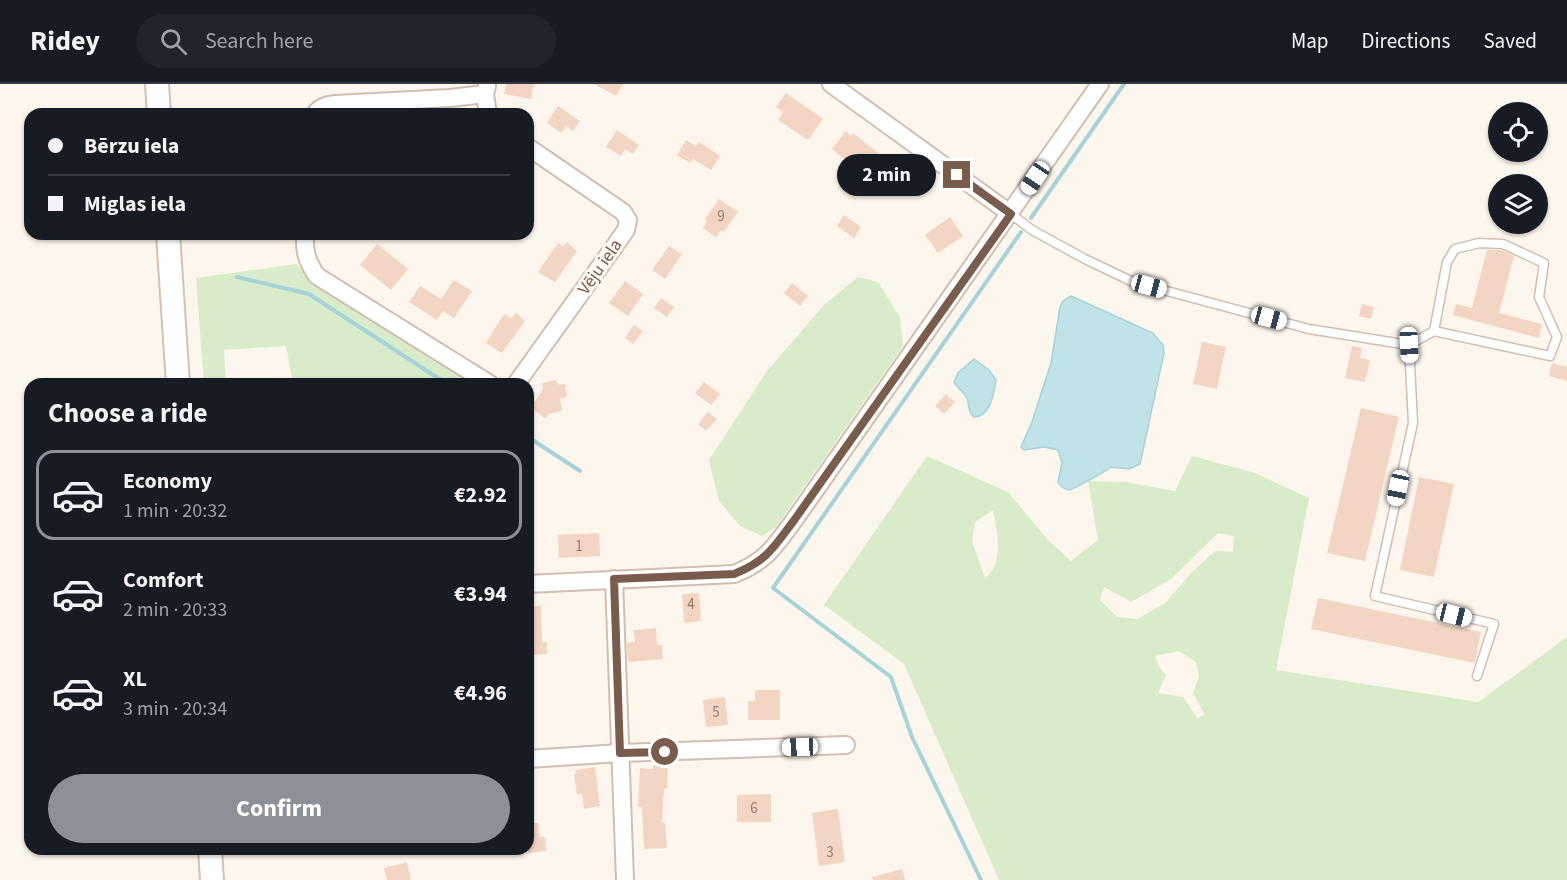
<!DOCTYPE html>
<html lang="en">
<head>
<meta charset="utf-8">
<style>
	body { margin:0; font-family:"Source Sans 3",sans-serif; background:#20242c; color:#f1f3f6; height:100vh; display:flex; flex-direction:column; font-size:22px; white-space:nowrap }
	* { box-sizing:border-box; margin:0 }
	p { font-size:20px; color:#9ea1a6 }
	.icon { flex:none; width:33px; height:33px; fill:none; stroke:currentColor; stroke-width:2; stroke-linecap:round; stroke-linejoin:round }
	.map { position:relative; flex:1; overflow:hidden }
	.sheet { position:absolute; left:24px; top:294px; width:510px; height:477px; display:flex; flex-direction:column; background:#171b24; border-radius:18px; box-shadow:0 2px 4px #0004 }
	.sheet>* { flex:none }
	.guide { position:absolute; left:24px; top:24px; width:510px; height:132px; border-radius:18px; box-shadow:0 2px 4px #0004; display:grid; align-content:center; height:132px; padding:0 24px; background:#171b24 }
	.controls { position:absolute; left:1488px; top:18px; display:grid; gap:12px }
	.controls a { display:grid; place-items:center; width:60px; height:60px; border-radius:50%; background:#171b24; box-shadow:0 2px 4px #0004; font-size:30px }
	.end { position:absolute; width:27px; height:27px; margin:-14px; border:8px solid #7a5c4d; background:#fff; box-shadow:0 0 0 3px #fff }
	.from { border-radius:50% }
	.bubble { position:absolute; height:42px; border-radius:21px; background:#171b24; box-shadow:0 2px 4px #0004; font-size:20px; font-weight:700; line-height:42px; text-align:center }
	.car { position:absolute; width:18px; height:36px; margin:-18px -9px; border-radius:8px; box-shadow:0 0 4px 2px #0007; background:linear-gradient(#fff 24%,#345 0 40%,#fff 0 76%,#345 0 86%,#fff 0) }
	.guide b { display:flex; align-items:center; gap:21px; height:57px; font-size:22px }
	.guide b+b { border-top:2px solid #363941 }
	.guide i { width:15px; height:15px; background:#f1f3f6 }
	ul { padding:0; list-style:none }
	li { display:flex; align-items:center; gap:18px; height:90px; margin:0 12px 9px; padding:0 12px; border:3px solid transparent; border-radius:18px }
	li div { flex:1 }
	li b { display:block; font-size:22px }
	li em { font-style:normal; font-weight:700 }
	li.selected { border-color:#8c9099 }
	li>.icon { width:54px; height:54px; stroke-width:1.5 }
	h2 { padding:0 24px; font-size:27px; line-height:72px }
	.action { display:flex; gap:12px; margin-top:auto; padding:12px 24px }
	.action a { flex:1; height:69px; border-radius:36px; background:#8c9099; color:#fff; font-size:24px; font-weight:700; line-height:69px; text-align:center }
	header { display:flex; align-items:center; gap:36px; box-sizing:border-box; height:84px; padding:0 30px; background:#171b24; border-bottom:2px solid #363941 }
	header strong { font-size:28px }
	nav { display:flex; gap:33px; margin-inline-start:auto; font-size:21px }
	.search { width:420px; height:54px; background:#20242c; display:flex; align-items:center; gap:15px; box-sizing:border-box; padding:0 21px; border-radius:33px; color:#9ea1a6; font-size:22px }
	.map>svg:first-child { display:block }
</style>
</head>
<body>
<header>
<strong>Ridey</strong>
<div class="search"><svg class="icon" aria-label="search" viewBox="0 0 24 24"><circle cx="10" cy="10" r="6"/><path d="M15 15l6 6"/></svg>Search here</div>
<nav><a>Map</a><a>Directions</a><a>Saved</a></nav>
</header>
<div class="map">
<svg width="1567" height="796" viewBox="0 0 1567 796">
	<rect width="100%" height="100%" fill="#fdf6ec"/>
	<!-- green -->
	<g fill="#d8ecc9" fill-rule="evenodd">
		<path d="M296 180 324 206 471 300H293L286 262 224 266 226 300H204L196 194Z"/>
		<path d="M858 193 878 198 900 233 903 262 776 443 762 452 740 442 719 417 709 376 767 287 824 221Z"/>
		<path d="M927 372 1008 408 1048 456 1071 477 1098 456 1088 397 1125 398 1175 407 1192 372 1255 389 1309 414 1276 586 1478 618 1567 553V796H999L904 580 824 521ZM993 426C997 448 1005 478 985 494L972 458 975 438ZM1218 449 1234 452 1233 468 1215 467 1192 488 1165 519 1137 535 1117 533 1100 516 1104 503 1131 518 1171 495ZM1179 567 1196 578 1199 593 1193 609 1204 630 1198 635 1183 613 1158 609 1166 591 1159 583 1155 572Z"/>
	</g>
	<!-- water -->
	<g fill="#bfe3e8" stroke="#a5d3da" stroke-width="1.5">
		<path d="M1071 212 1153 249 1163 261 1164 269 1140 380 1129 385 1111 383C1108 386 1072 406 1069 406 1064 405 1060 402 1058 398L1062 379 1058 366 1044 363 1024 366 1021 363 1032 338 1051 279 1060 223 1063 217Z"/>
		<path d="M974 275 989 286 996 296C994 309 990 333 974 333 967 327 970 322 967 314 964 308 957 304 954 298L958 289Z"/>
	</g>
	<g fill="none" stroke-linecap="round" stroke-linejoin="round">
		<!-- stream -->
		<g stroke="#a5d3da" stroke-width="4">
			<path d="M1031 134 1124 0"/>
			<path d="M237 193 309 210 447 300"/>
			<path d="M528 353 580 387"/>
			<path d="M981 796 912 653 891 593 773 504 1021 148"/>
		</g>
	</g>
	<!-- building -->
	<g fill="#f3d5c3">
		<path d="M506 0H534L531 15 504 10Z"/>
		<path d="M594 0H623L616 12Z"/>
		<path d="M786 9 823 35 808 56 778 36 783 28 776 23Z"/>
		<path d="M558 22 580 37 573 47 566 42 561 49 547 39Z"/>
		<path d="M617 46 639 61 633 70 625 65 621 72 606 63Z"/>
		<path d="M846 47 851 52 853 49 883 73 867 93 832 65Z"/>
		<path d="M686 56 696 62 699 58 720 72 711 86 693 75 690 79 677 71Z"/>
		<path d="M719 115 738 128 724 148 721 146 716 153 703 144 707 137 705 135Z"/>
		<path d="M844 131 861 143 854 154 837 142Z"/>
		<path d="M950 133 963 152 938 169 925 151Z"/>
		<path d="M567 158 577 167 555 198 538 188 558 159 563 162Z"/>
		<path d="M377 160 408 185 391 206 360 181Z"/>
		<path d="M669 162 682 170 665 195 652 186Z"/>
		<path d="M1487 166H1501L1514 172 1499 229 1542 240 1539 254 1453 231 1456 220 1472 224Z"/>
		<path d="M454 196 472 207 454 234 443 227 437 236 409 218 420 202 441 215Z"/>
		<path d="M625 197 643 210 628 232 609 219Z"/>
		<path d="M792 199 808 212 800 222 784 209Z"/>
		<path d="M661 214 674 223 667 233 654 224Z"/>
		<path d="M1362 220 1374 223 1371 235 1359 232Z"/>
		<path d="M516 229 525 237 502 269 486 259 504 230 512 234Z"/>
		<path d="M634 241 643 247 633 260 625 254Z"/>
		<path d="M1202 258 1226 263 1217 305 1193 300Z"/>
		<path d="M1352 262 1362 264 1360 274 1370 276 1365 298 1345 294Z"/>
		<path d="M1552 279 1567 283V297L1549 292Z"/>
		<path d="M556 296 558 301 565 300 567 313 560 314 562 327 548 330 546 335 531 324 543 305 542 299Z"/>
		<path d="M704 298 720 310 711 321 695 309Z"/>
		<path d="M946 310 955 318 944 330 935 322Z"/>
		<path d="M1361 324 1399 333 1365 477 1327 469Z"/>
		<path d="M708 328 717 335 706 347 698 340Z"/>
		<path d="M1419 393 1454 400 1434 493 1400 486Z"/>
		<path d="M599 449 600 472 559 474 558 451Z"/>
		<path d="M699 509 701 537 684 539 682 510Z"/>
		<path d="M1318 514 1481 548 1475 579 1311 545Z"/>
		<path d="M528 522H541L542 558H547V570L532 571 531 547H528Z"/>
		<path d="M656 544 657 561H662L663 575 628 578 627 559 635 558 634 546Z"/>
		<path d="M755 606H780V636H748V617H755Z"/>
		<path d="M725 613 728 641 706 643 703 616Z"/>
		<path d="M653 681H668L667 705H664L662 738H665L667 764 644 765 642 723H638L640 684 653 685Z"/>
		<path d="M595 683 600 722 584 725 582 710 577 711 574 690H576L575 686Z"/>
		<path d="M771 710V738H737V711Z"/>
		<path d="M838 725 845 778 819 782 812 729Z"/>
		<path d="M538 739 540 753H545L546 767 528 769V740Z"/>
		<path d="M407 778 411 796H387L384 784Z"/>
		<path d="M902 785 905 796H873L872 793Z"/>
	</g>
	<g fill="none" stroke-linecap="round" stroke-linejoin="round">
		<!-- lane casing -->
		<g stroke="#d1beb0" stroke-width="11">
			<g id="lane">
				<path d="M1011 130 1032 146 1085 175 1133 198 1309 245 1409 261 1413 339 1375 512 1494 540 1477 592"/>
				<path d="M1409 261 1434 247 1550 272 1557 253 1539 213 1544 179 1503 160 1479 159 1455 165 1447 178 1434 247"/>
			</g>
		</g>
		<!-- street casing -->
		<g stroke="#d1beb0" stroke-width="20">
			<g id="street">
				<path d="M831 0 1011 130"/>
				<path d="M487 2 485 10 488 30"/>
				<path d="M315 30C320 22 328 21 336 20L450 14 485 10"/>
				<path d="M305 150C304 167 307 178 317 192L490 300"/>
				<path d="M516 300 626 146 628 136 623 128 528 63"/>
				<path d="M614 495 625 796"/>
				<path d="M528 500 734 490C767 477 774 463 795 435L1100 0"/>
				<path d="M528 675 620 669 846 661"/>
			</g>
		</g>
		<!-- secondary casing -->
		<g stroke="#d6c0b0" stroke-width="26">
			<g id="secondary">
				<path d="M157 0 159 30"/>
				<path d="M168 150 178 300"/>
				<path d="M210 765 212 796"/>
			</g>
		</g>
		<!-- lane -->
		<use href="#lane" stroke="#fff" stroke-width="8"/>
		<!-- street -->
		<use href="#street" stroke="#fff" stroke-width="16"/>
		<!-- secondary -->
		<use href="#secondary" stroke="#fff" stroke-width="22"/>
	</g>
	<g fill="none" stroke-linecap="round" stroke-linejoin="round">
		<!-- route -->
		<path stroke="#7a5c4d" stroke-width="8" d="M665 668 620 669 614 495 734 490C767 477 774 463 795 435L1011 130 957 91"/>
	</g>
	<g text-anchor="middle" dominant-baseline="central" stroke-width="6" stroke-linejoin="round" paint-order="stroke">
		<!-- number labels -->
		<g font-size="15" fill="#987a6a">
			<text x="721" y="132">9</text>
			<text x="579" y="462">1</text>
			<text x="691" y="520">4</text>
			<text x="716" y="628">5</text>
			<text x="754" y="724">6</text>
			<text x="830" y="768">3</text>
		</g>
		<!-- street labels -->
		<g font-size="18" fill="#7a5c4d" stroke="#fffaf3">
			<text transform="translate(600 183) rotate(-55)">Vēju iela</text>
		</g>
	</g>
</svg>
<div class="controls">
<a><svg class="icon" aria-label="locate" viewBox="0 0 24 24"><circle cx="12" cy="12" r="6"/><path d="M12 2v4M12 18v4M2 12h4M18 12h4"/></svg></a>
<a><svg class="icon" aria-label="layers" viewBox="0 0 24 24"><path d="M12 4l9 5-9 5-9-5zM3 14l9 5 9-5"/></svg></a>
</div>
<i class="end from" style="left:665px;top:668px"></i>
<i class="end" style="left:957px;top:91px"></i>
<div class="bubble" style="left:837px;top:70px;width:99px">2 min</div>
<i class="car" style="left:1035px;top:94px;rotate:214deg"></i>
<i class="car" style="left:1149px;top:202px;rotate:105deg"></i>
<i class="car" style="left:1269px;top:234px;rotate:105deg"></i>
<i class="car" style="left:1409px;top:261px;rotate:177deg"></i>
<i class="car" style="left:1398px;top:404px;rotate:192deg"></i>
<i class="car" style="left:1454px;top:531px;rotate:104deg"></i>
<i class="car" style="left:800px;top:663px;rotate:268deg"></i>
<div class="guide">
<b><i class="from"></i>Bērzu iela</b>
<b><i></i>Miglas iela</b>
</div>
<section class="sheet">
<h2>Choose a ride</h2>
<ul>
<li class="selected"><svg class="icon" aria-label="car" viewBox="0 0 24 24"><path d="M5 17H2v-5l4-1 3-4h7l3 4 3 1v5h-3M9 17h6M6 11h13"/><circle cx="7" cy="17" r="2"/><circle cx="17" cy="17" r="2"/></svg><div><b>Economy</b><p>1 min · 20:32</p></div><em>€2.92</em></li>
<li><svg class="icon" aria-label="car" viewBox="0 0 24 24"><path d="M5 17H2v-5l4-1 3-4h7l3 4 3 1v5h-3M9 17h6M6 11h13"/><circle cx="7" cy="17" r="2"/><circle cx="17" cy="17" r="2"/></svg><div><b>Comfort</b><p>2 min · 20:33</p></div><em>€3.94</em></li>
<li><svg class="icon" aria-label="car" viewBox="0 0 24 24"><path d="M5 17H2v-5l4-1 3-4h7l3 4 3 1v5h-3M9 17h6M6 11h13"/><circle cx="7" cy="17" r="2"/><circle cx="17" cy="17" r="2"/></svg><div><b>XL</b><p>3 min · 20:34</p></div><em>€4.96</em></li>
</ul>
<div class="action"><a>Confirm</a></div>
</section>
</div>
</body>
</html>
